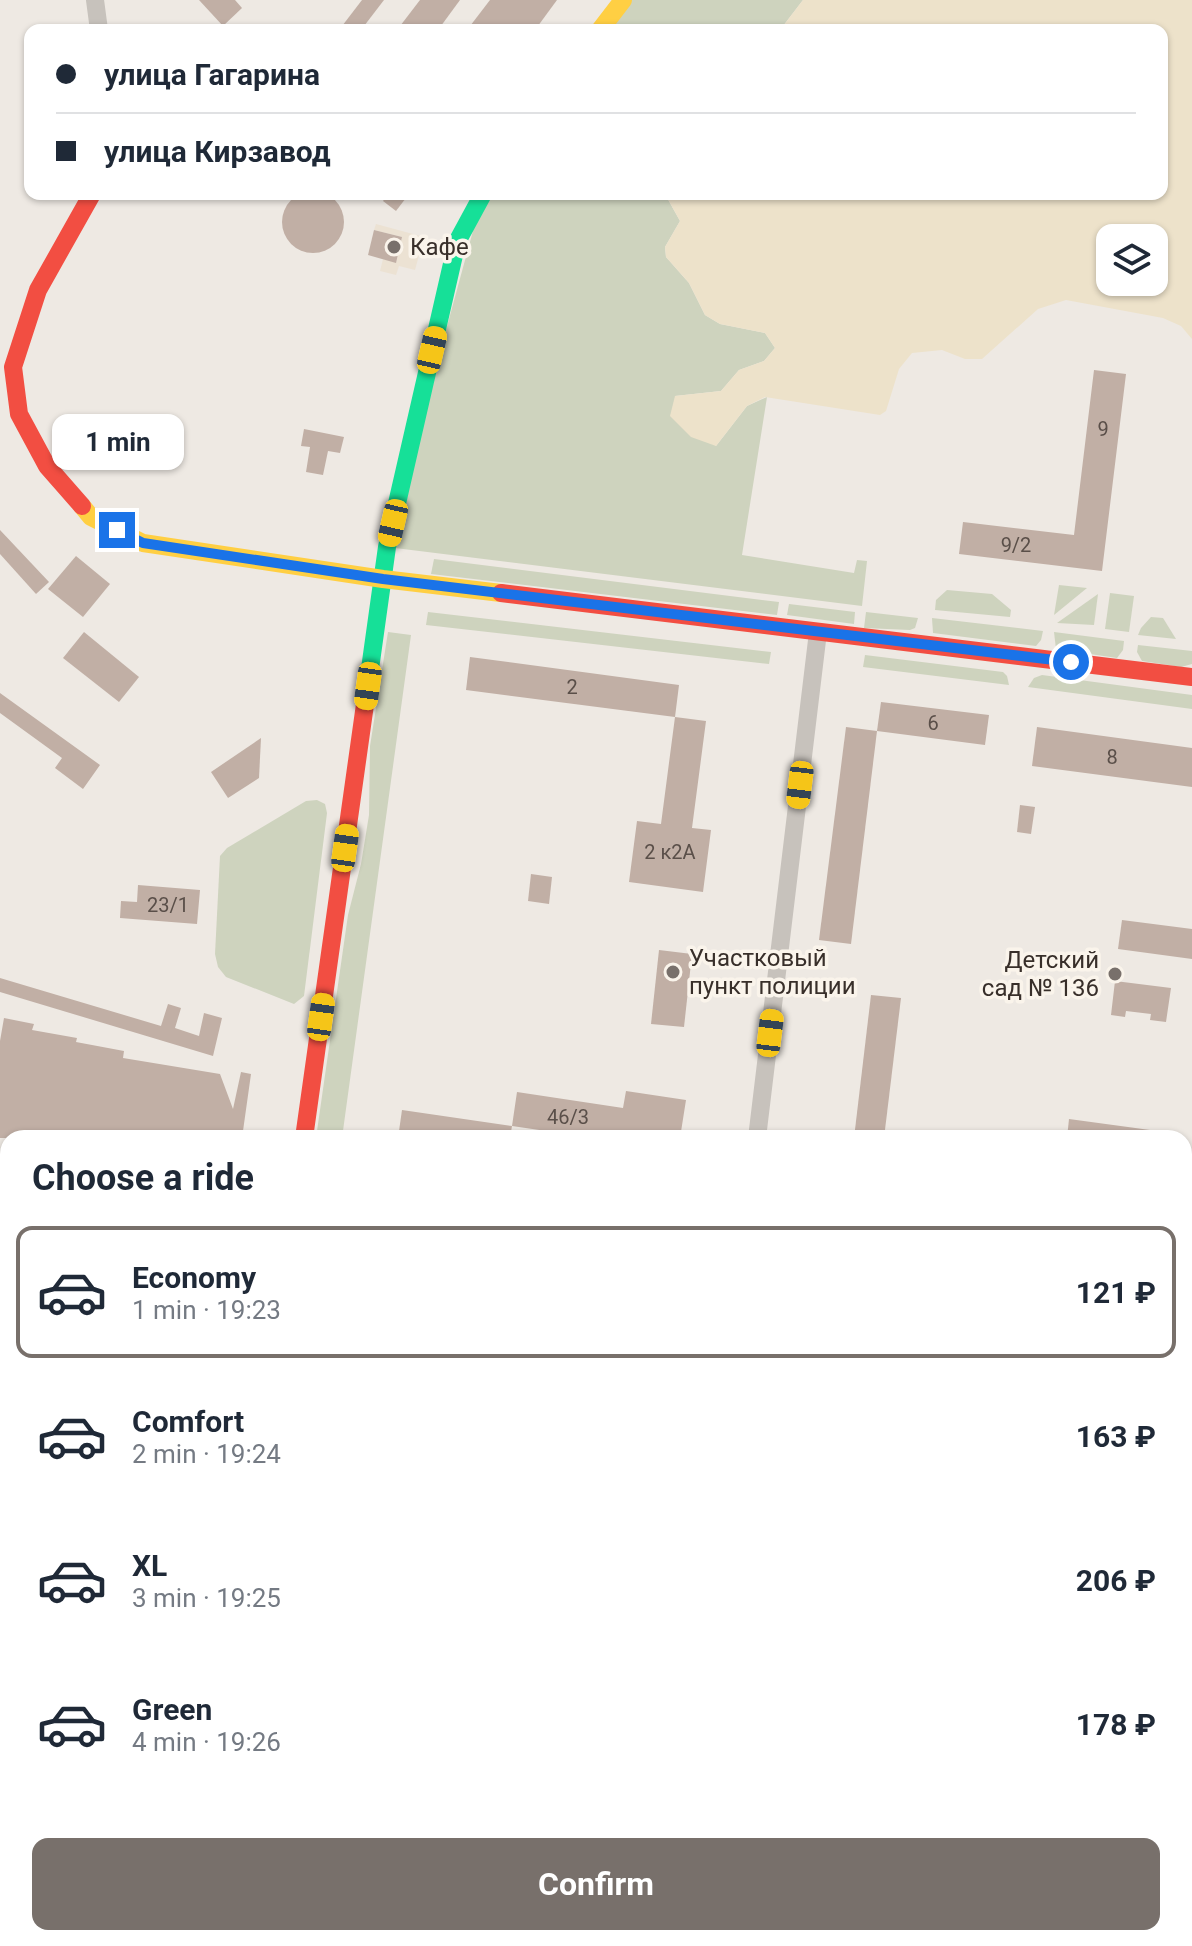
<!DOCTYPE html>
<html lang="en">
<head>
<meta charset="utf-8">
<style>
	body { margin:0; font-family:Roboto,sans-serif; background:#f6f6f7; color:#1f2937; height:100vh; display:flex; flex-direction:column; font-size:30px; white-space:nowrap }
	* { box-sizing:border-box; margin:0 }
	p { font-size:26px; color:#747a83 }
	.icon { flex:none; width:44px; height:44px; fill:none; stroke:currentColor; stroke-width:2; stroke-linecap:round; stroke-linejoin:round }
	.map { position:relative; flex:1; overflow:hidden }
	.side { position:absolute; left:0px; top:1130px; width:1192px; height:816px; display:flex; flex-direction:column; background:#fff; border-radius:24px 24px 0 0; box-shadow:0 2px 6px #0004 }
	.side>* { flex:none }
	.hud { position:absolute; left:24px; top:24px; width:1144px; height:176px; border-radius:16px; box-shadow:0 2px 6px #0004; display:grid; align-content:center; height:176px; padding:0 32px; background:#fff }
	.fabs { position:absolute; left:1096px; top:224px; display:grid; gap:16px }
	.fabs a { display:grid; place-items:center; width:72px; height:72px; border-radius:16px; background:#fff; box-shadow:0 2px 6px #0004; font-size:40px }
	.end { position:absolute; width:36px; height:36px; margin:-18px; border:10px solid #1a73e8; background:#fff; box-shadow:0 0 0 4px #fff }
	.from { border-radius:50% }
	.bubble { position:absolute; height:56px; border-radius:16px; background:#fff; box-shadow:0 2px 6px #0004; font-size:26px; font-weight:700; line-height:56px; text-align:center }
	.car { position:absolute; width:24px; height:48px; margin:-24px -12px; border-radius:10px; box-shadow:0 0 6px 2px #0007; background:linear-gradient(#f5c518 24%,#345 0 40%,#f5c518 0 76%,#345 0 86%,#f5c518 0) }
	.hud b { display:flex; align-items:center; gap:28px; height:76px; font-size:30px }
	.hud b+b { border-top:2px solid #e0e1e3 }
	.hud i { width:20px; height:20px; background:#1f2937 }
	ul { padding:0; list-style:none }
	li { display:flex; align-items:center; gap:24px; height:132px; margin:0 16px 12px; padding:0 16px; border:4px solid transparent; border-radius:16px }
	li div { flex:1 }
	li b { display:block; font-size:30px }
	li em { font-style:normal; font-weight:700 }
	li.on { border-color:#78706b }
	li>.icon { width:72px; height:72px; stroke-width:1.5 }
	h2 { padding:0 32px; font-size:36px; line-height:96px }
	.button { display:flex; gap:16px; margin-top:auto; padding:16px 32px }
	.button a { flex:1; height:92px; border-radius:16px; background:#78706b; color:#fff; font-size:32px; font-weight:700; line-height:92px; text-align:center }
	.map>svg:first-child { display:block }
</style>
</head>
<body>
<div class="map">
<svg width="1192" height="1946" viewBox="0 0 1192 1946">
	<rect width="100%" height="100%" fill="#eee9e3"/>
	<!-- green -->
	<g fill="#ced3be">
		<path d="M623 0H803L780 30H600Z"/>
		<path d="M483 194H665L680 221 665 247 666 257 689 283 705 315 720 324 765 333 775 348 764 361 739 370 721 391 675 396 716 446 747 406 767 397 742 555 854 573 857 560 867 561 862 606 387 547Z"/>
		<path d="M434 559 779 602 777 615 431 574Z"/>
		<path d="M1059 585 1087 588 1054 615Z"/>
		<path d="M947 590 992 594 1011 610 1010 617 935 610 936 600Z"/>
		<path d="M1110 593 1134 596 1129 632 1105 629Z"/>
		<path d="M1098 594 1094 625 1057 623Z"/>
		<path d="M789 604 855 612 854 624 787 615Z"/>
		<path d="M428 612 771 652 769 664 426 625Z"/>
		<path d="M866 612 918 618 915 628 910 630 864 628Z"/>
		<path d="M1151 617 1163 618 1176 639 1138 635 1141 628Z"/>
		<path d="M932 618 1043 631 1041 640 1036 646 933 633Z"/>
		<path d="M388 632 411 635 342 1138H316L348 915 361 864 369 815 370 746Z"/>
		<path d="M1054 632 1124 641 1123 650 1117 658 1056 649Z"/>
		<path d="M1138 645 1192 651V664L1181 667 1142 661 1137 652Z"/>
		<path d="M865 655 1003 672 1007 676 1009 685 863 667Z"/>
		<path d="M1042 675 1192 695V709L1028 687 1034 678Z"/>
		<path d="M317 800 325 804 327 813 304 996 294 1004 226 977 218 967 215 954 220 856 227 848 306 801Z"/>
	</g>
	<!-- sand -->
	<path fill="#ede2ca" fill-rule="evenodd" d="M803 0H1192V339L1181 326 1163 318 1066 300 1038 309 982 359H965L942 350 912 353 899 369 886 411 880 415 765 397 747 406 716 446 691 437 670 416 675 396 721 391 739 370 764 361 775 348 765 333 720 324 705 315 689 283 666 257 665 247 680 221 665 194H1162V30H780ZM1110 238H1154V282H1110Z"/>
	<!-- plaza -->
	<path fill="#ece2d3" d="M376 224 424 237 415 270 399 266 396 275 380 271 383 259 396 262 402 237 374 230Z"/>
	<!-- building -->
	<g fill="#c1afa5">
		<path d="M199 0H235L242 8 223 26Z"/>
		<path d="M362 0H384L361 30H339Z"/>
		<path d="M420 0H460L438 30H397Z"/>
		<path d="M490 0H557L535 30H467Z"/>
		<circle cx="313" cy="222" r="31"/>
		<path d="M388 194H409L396 211 383 201Z"/>
		<path d="M374 230 402 237 396 263 368 255Z"/>
		<path d="M1094 370 1126 374 1102 571 959 554 963 522 1074 535Z"/>
		<path d="M304 429 344 437 340 453 328 451 323 475 306 472 310 447 301 446Z"/>
		<path d="M0 530 49 582 36 594 0 554Z"/>
		<path d="M76 556 110 584 83 617 48 589Z"/>
		<path d="M84 632 139 677 119 702 63 658Z"/>
		<path d="M470 657 679 685 675 717 466 690Z"/>
		<path d="M0 693 100 765 83 789 55 768 62 758 0 713Z"/>
		<path d="M881 702 989 715 985 745 877 731Z"/>
		<path d="M675 717 706 721 692 828 711 830 703 892 629 882 637 821 661 824Z"/>
		<path d="M846 727 877 731 851 944 819 940Z"/>
		<path d="M1037 727 1192 748V787L1032 766Z"/>
		<path d="M261 738 259 778 228 798 211 772Z"/>
		<path d="M1020 805 1035 807 1031 834 1017 832Z"/>
		<path d="M531 874 552 877 549 904 528 901Z"/>
		<path d="M138 885 200 890 197 924 120 918 121 901 137 902Z"/>
		<path d="M1122 920 1192 929V959L1118 949Z"/>
		<path d="M659 950 692 954 684 1027 651 1024Z"/>
		<path d="M0 978 161 1026 168 1004 181 1008 175 1028 199 1036 204 1013 222 1018 213 1056 0 992Z"/>
		<path d="M1115 981 1171 988 1166 1022 1150 1020 1151 1014 1126 1011 1125 1017 1111 1015Z"/>
		<path d="M871 995 901 998 884 1138H854Z"/>
		<path d="M4 1018 34 1024 32 1030 77 1038 76 1042 124 1051 123 1058 220 1074 233 1109 241 1072 251 1074 242 1138H0V1041Z"/>
		<path d="M626 1091 686 1100 680 1138H594L512 1126 517 1092 623 1108Z"/>
		<path d="M402 1110 512 1126 510 1138H398Z"/>
		<path d="M1069 1119 1150 1130V1138H1067Z"/>
	</g>
	<g fill="none" stroke-linecap="round" stroke-linejoin="round">
		<!-- street -->
		<g stroke="#c7c2bc" stroke-width="18">
			<path d="M95 0 99 30"/>
			<path d="M757 1138 818 632"/>
			<path d="M1184 1902 1192 1903"/>
			<path d="M660 1946 661 1938"/>
			<path d="M856 1946 857 1938"/>
		</g>
		<!-- fast -->
		<path stroke="#16e098" stroke-width="18" d="M369 676 387 547 457 242 483 194"/>
		<!-- slow -->
		<g stroke="#ffcf43" stroke-width="18">
			<path d="M600 30 623 0"/>
			<path d="M82 506 91 517 143 543 383 579 501 593"/>
			<path d="M189 1946 190 1938"/>
		</g>
		<!-- jam -->
		<g stroke="#f24e42" stroke-width="18">
			<path d="M82 506 47 466 19 414 13 367 38 290 92 194"/>
			<path d="M501 593 1192 677"/>
			<path d="M304 1138 369 676"/>
		</g>
	</g>
	<g fill="none" stroke-linecap="round" stroke-linejoin="round">
		<!-- route -->
		<path stroke="#1a73e8" stroke-width="10" d="M117 530 143 543 383 579 1071 662"/>
	</g>
	<!-- markers -->
	<g fill="#78706b" stroke="#faf4eb" stroke-width="3">
		<circle cx="394" cy="247" r="8"/>
		<circle cx="673" cy="972" r="8"/>
		<circle cx="1115" cy="974" r="8"/>
	</g>
	<g text-anchor="middle" dominant-baseline="central" stroke-width="7" stroke-linejoin="round" paint-order="stroke">
		<!-- number labels -->
		<g font-size="20" fill="#5a4f49">
			<text x="1103" y="429">9</text>
			<text x="1016" y="545">9/2</text>
			<text x="572" y="687">2</text>
			<text x="933" y="723">6</text>
			<text x="1112" y="757">8</text>
			<text x="670" y="852">2 к2А</text>
			<text x="168" y="905">23/1</text>
			<text x="568" y="1117">46/3</text>
		</g>
		<!-- poi labels -->
		<g font-size="24" fill="#382f2a" stroke="#faf4eb" text-anchor="start">
			<text x="410" y="247">Кафе</text>
			<text x="689" y="958">Участковый<tspan x="689" dy="28">пункт полиции</tspan></text>
			<text x="1099" y="960" text-anchor="end">Детский<tspan x="1099" dy="28">сад № 136</tspan></text>
		</g>
	</g>
</svg>
<div class="fabs">
<a><svg class="icon" aria-label="layers" viewBox="0 0 24 24"><path d="M12 4l9 5-9 5-9-5zM3 14l9 5 9-5"/></svg></a>
</div>
<i class="end from" style="left:1071px;top:662px"></i>
<i class="end" style="left:117px;top:530px"></i>
<div class="bubble" style="left:52px;top:414px;width:132px">1 min</div>
<i class="car" style="left:432px;top:350px;rotate:13deg"></i>
<i class="car" style="left:393px;top:523px;rotate:193deg"></i>
<i class="car" style="left:368px;top:686px;rotate:188deg"></i>
<i class="car" style="left:800px;top:785px;rotate:187deg"></i>
<i class="car" style="left:345px;top:848px;rotate:8deg"></i>
<i class="car" style="left:321px;top:1017px;rotate:8deg"></i>
<i class="car" style="left:770px;top:1033px;rotate:7deg"></i>
<div class="hud">
<b><i class="from"></i>улица Гагарина</b>
<b><i></i>улица Кирзавод</b>
</div>
<section class="side">
<h2>Choose a ride</h2>
<ul>
<li class="on"><svg class="icon" aria-label="car" viewBox="0 0 24 24"><path d="M5 17H2v-5l4-1 3-4h7l3 4 3 1v5h-3M9 17h6M6 11h13"/><circle cx="7" cy="17" r="2"/><circle cx="17" cy="17" r="2"/></svg><div><b>Economy</b><p>1 min · 19:23</p></div><em>121 ₽</em></li>
<li><svg class="icon" aria-label="car" viewBox="0 0 24 24"><path d="M5 17H2v-5l4-1 3-4h7l3 4 3 1v5h-3M9 17h6M6 11h13"/><circle cx="7" cy="17" r="2"/><circle cx="17" cy="17" r="2"/></svg><div><b>Comfort</b><p>2 min · 19:24</p></div><em>163 ₽</em></li>
<li><svg class="icon" aria-label="car" viewBox="0 0 24 24"><path d="M5 17H2v-5l4-1 3-4h7l3 4 3 1v5h-3M9 17h6M6 11h13"/><circle cx="7" cy="17" r="2"/><circle cx="17" cy="17" r="2"/></svg><div><b>XL</b><p>3 min · 19:25</p></div><em>206 ₽</em></li>
<li><svg class="icon" aria-label="car" viewBox="0 0 24 24"><path d="M5 17H2v-5l4-1 3-4h7l3 4 3 1v5h-3M9 17h6M6 11h13"/><circle cx="7" cy="17" r="2"/><circle cx="17" cy="17" r="2"/></svg><div><b>Green</b><p>4 min · 19:26</p></div><em>178 ₽</em></li>
</ul>
<div class="button"><a>Confirm</a></div>
</section>
</div>
</body>
</html>
